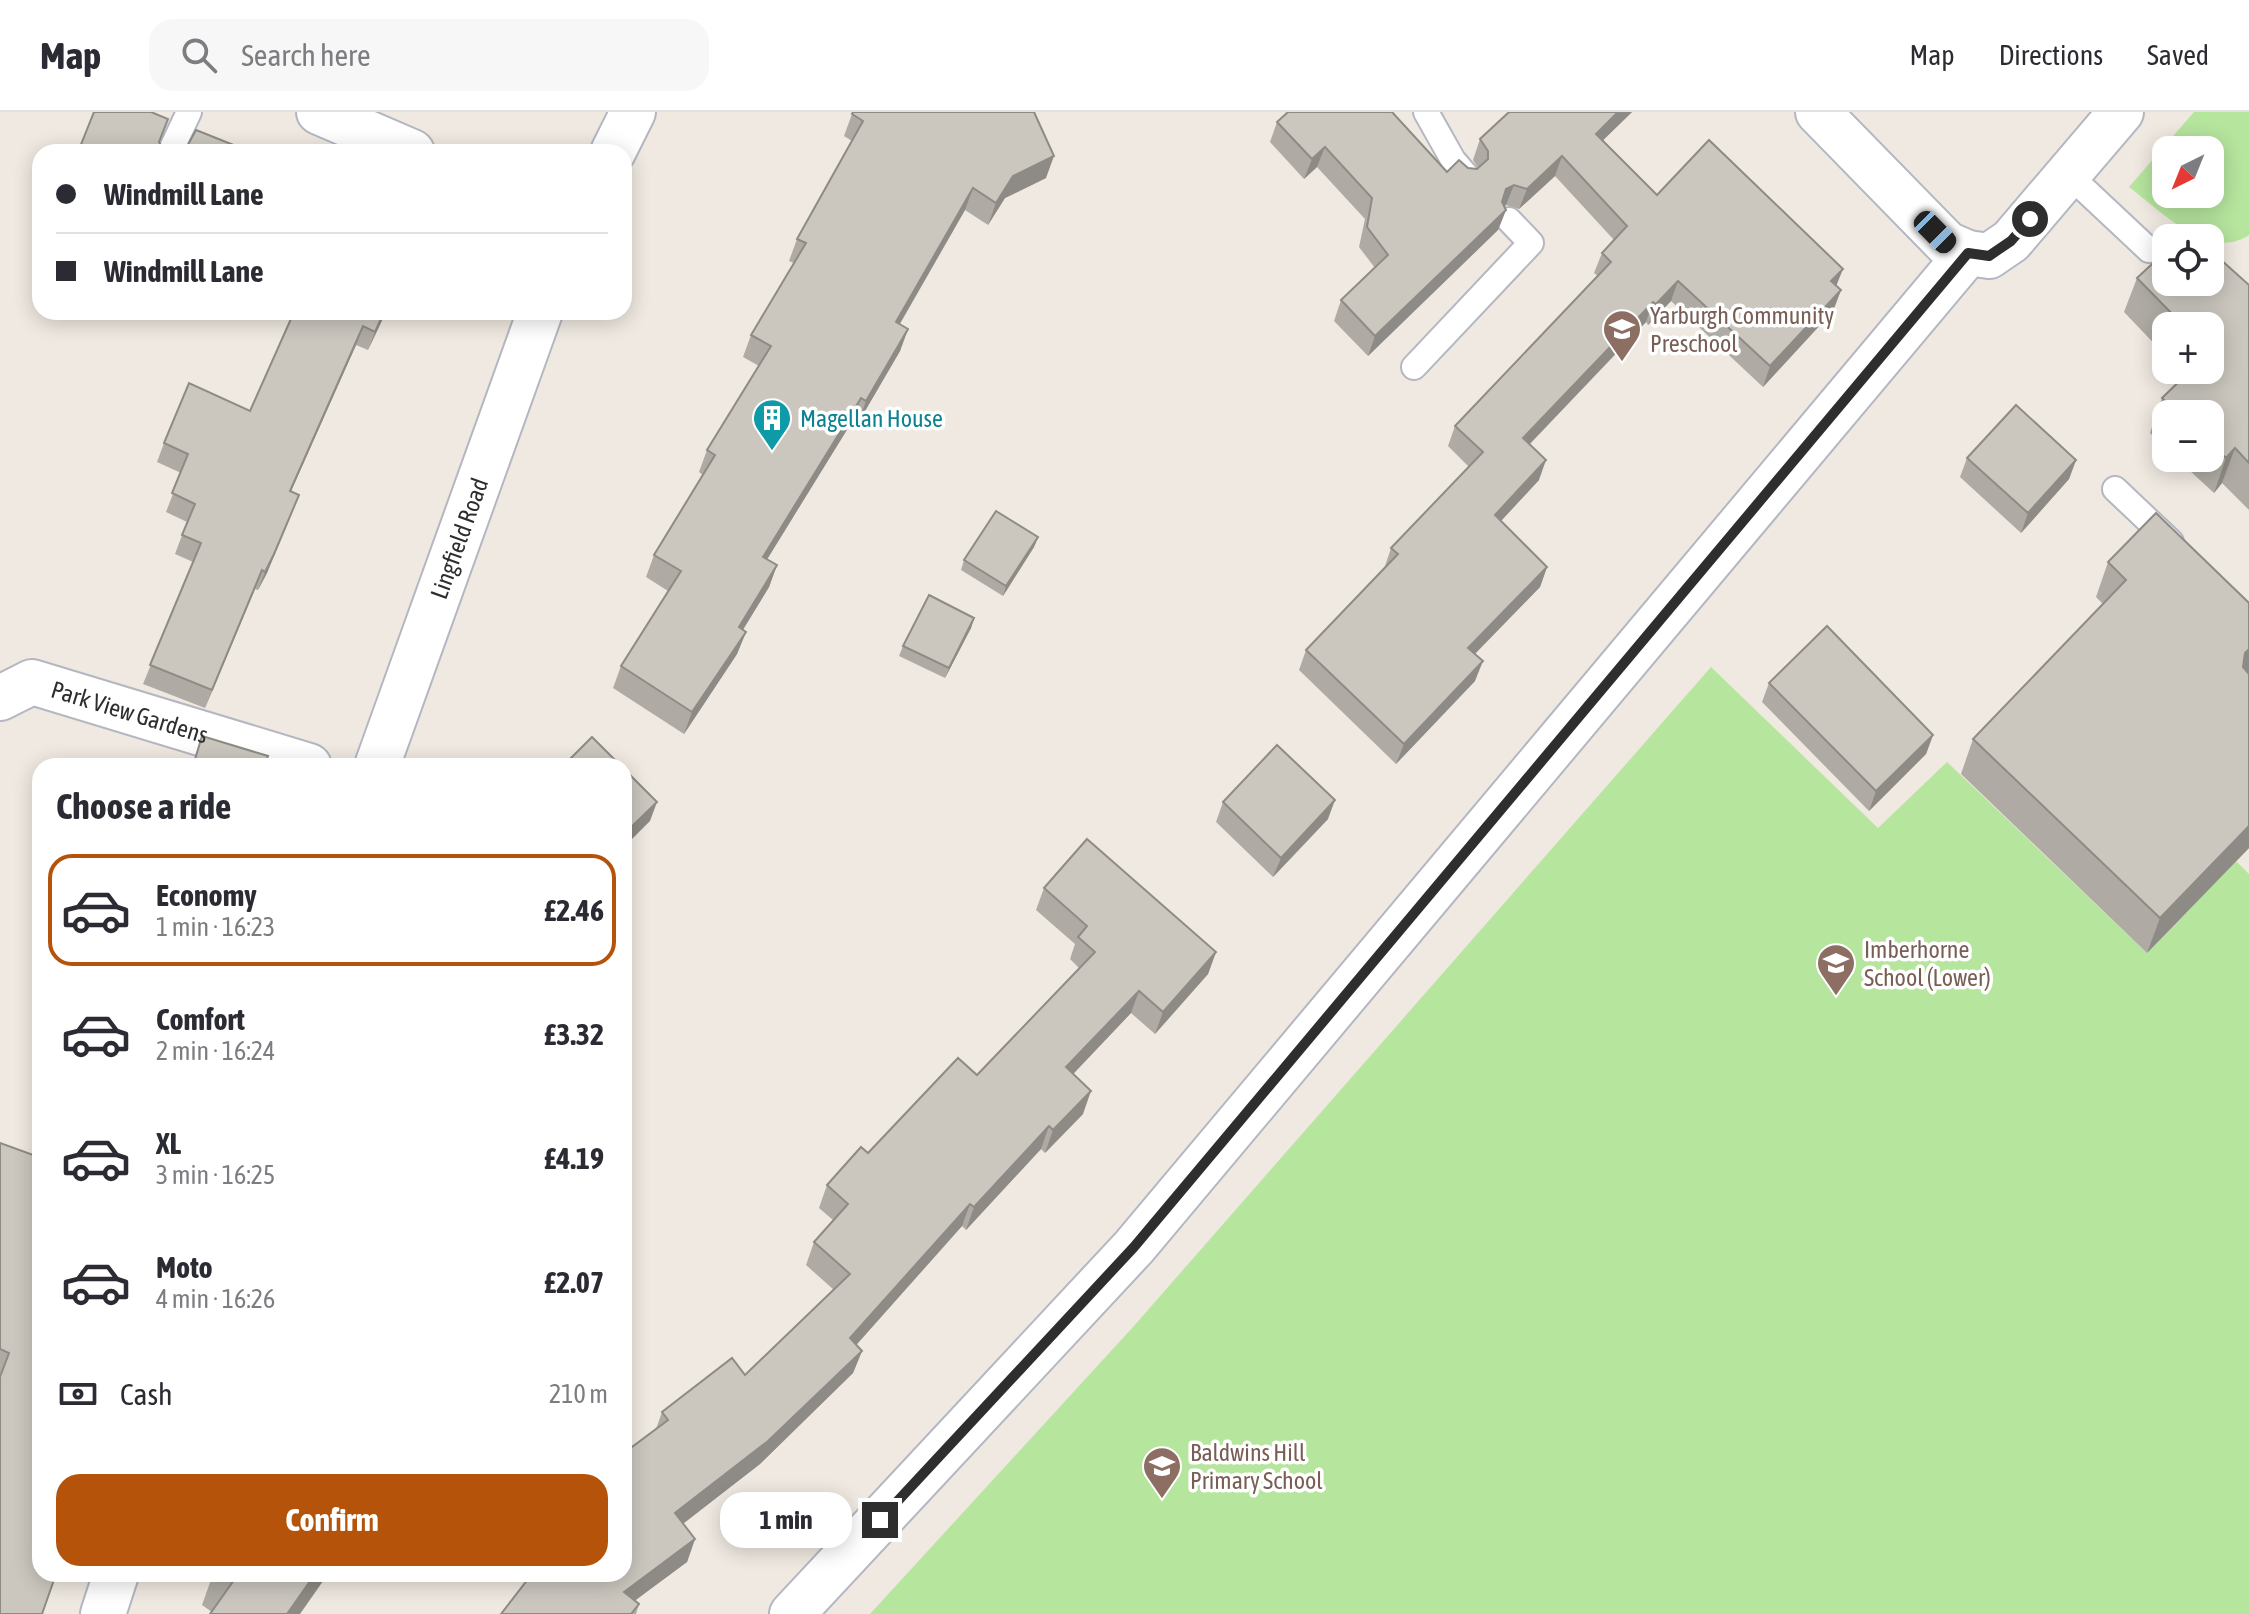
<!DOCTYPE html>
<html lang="en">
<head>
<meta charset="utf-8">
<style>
	body { margin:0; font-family:"Asap Condensed",sans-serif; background:#f7f7f7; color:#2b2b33; height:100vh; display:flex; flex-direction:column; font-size:30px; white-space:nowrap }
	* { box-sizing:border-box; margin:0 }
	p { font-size:26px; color:#7c7c81 }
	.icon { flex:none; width:44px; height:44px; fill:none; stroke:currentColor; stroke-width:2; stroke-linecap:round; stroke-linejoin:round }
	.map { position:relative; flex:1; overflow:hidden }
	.side { position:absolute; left:32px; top:646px; width:600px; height:824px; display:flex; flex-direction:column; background:#fff; border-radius:24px; box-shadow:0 4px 20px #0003 }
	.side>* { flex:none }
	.guide { position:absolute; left:32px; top:32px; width:600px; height:176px; border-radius:24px; box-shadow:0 4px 20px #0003; display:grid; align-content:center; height:176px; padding:0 24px; background:#fff }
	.needle { width:52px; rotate:223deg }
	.controls { position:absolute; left:2152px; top:24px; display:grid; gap:16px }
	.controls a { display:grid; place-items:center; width:72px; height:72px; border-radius:16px; background:#fff; box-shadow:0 4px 20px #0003; font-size:40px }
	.end { position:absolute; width:36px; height:36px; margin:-18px; border:10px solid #2e2e2e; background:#fff; box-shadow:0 0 0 4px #fff }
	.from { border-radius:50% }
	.bubble { position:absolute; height:56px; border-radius:24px; background:#fff; box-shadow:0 4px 20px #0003; font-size:26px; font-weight:700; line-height:56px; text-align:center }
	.car { position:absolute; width:24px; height:48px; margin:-24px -12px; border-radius:10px; box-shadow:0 0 6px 2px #0007; background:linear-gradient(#222 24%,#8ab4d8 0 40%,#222 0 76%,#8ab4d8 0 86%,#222 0) }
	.guide b { display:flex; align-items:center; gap:28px; height:76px; font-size:30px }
	.guide b+b { border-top:2px solid #e1e1e2 }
	.guide i { width:20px; height:20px; background:#2b2b33 }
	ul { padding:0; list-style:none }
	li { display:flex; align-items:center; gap:24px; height:112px; margin:0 16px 12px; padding:0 8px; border:4px solid transparent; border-radius:24px }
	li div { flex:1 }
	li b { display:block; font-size:30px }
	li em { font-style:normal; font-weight:700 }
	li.on { border-color:#b45309 }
	li>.icon { width:72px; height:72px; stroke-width:1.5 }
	h2 { padding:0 24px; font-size:36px; line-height:96px }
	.pay { display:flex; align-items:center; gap:20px; height:88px; padding:0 24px; font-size:30px }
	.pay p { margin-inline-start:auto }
	.primary-button { display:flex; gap:16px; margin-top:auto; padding:16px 24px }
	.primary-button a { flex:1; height:92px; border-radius:24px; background:#b45309; color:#fff; font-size:32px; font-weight:700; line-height:92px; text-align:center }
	header { display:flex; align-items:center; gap:48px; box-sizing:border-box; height:112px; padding:0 40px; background:#fff; border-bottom:2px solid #e1e1e2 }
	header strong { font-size:38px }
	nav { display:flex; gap:44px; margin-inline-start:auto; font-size:28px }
	.search { width:560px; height:72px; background:#f7f7f7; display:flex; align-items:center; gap:20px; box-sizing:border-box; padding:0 28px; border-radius:24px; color:#7c7c81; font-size:30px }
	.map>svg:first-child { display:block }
</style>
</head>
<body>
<header>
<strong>Map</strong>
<div class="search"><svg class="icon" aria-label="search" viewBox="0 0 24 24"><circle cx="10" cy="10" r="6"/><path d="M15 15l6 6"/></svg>Search here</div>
<nav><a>Map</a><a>Directions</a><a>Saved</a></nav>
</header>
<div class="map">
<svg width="2249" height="1502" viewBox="0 0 2249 1502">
	<rect width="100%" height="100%" fill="#efe9e1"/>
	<!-- grass -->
	<g fill="#b6e59e" fill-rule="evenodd">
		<path d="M2194 0H2249V123C2209 150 2161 99 2129 75ZM2166 38H2210V82H2166Z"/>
		<path d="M1711 555 1878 716 1947 650 2147 841 2236 749 2249 762V1502H870L1133 1215Z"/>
	</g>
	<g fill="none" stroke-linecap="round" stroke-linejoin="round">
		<!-- service casing -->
		<g stroke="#b4b7c1" stroke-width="28">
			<g id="service">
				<path d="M1426 0 1453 48 1466 63"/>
				<path d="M170 40 189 0"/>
				<path d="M2068 62 2149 138"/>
				<path d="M1414 255 1531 131 1509 108"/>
				<path d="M2115 377 2171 430"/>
			</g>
		</g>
		<!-- minor casing -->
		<g stroke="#b4b7c1" stroke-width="48">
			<g id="minor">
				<path d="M319 0 412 40"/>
				<path d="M1818 0 1947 132 1968 141 1989 144 2011 129 2121 0"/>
				<path id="s1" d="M0 586 32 570 309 654"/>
				<path d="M792 1502 1134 1135 1968 141"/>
			</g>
		</g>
		<!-- tertiary casing -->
		<g stroke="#b4b7c1" stroke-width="48">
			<g id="tertiary">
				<path d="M613 40 633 0"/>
				<path id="s2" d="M377 654 540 200"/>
				<path d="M103 1502 116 1462"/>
			</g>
		</g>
		<!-- service -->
		<use href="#service" stroke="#fff" stroke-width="24"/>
		<!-- minor -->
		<use href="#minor" stroke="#fff" stroke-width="44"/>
		<!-- tertiary -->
		<use href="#tertiary" stroke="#fff" stroke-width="44"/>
	</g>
	<!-- wall -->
	<g fill="#afaba4">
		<path d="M1509 0H1632L1603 28 1657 83 1836 174 1841 178 1833 199 1763 275 1671 189 1648 213 1646 210 1530 332 1539 368 1501 409 1547 455 1540 475 1475 542V569L1396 652 1299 558 1306 538 1384 457 1391 436 1469 355 1448 334 1455 314 1598 164 1594 161 1602 141 1614 128 1555 64 1519 97 1506 93 1504 95 1506 98 1498 118 1368 244 1334 209 1341 188 1375 156 1359 135 1365 107 1317 55 1304 67 1270 30 1277 10 1447 60 1468 56 1477 57 1478 56 1473 48 1480 27Z"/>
		<path d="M852 2 1046 66 1005 86 988 113 965 98 900 212 908 217 900 239 858 311 853 308 767 447 777 453 769 475 743 518 746 520 737 542 684 622 613 576 621 554 668 479 646 465 654 443 703 363 699 360 707 338 759 254 743 245 751 223 794 151 789 149 797 127 852 29 844 24Z"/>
		<path d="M2137 166 2249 173V398L2222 371 2214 381 2176 346H2210V302H2166V336L2150 321 2162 286 2185 264 2180 258H2210V214H2166V244L2124 200Z"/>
		<path d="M294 200H386L368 238 356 233 291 379 299 383 292 401 267 461 258 478 255 477 205 596 143 572 193 450 175 442 187 410 166 400 181 361 157 350 164 331 250 299Z"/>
		<path d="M1967 346 2076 348 2069 367 2021 421 1960 365Z"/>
		<path d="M1038 425 1034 435 1003 484 961 458 964 448Z"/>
		<path d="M2108 450 2249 491V736L2147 841 1961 662 1973 627 2103 492 2096 485Z"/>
		<path d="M974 506 971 516 945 566 899 544 903 534Z"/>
		<path d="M1769 571 1933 623 1926 642 1869 699 1762 590Z"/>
		<path d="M1223 690 1328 707 1273 765 1216 710Z"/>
		<path d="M1044 776 1216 840 1208 862 1155 922 1131 901 1073 962 1083 1002 1045 1041 1041 1037 966 1118 962 1114 856 1233 862 1239 853 1261 760 1352 683 1412 695 1427 687 1450 635 1488 639 1492 636 1502H501L656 1317 662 1300 745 1263 834 1178 806 1153 814 1130 833 1108 819 1096 827 1073 868 1041 977 963 1079 856 1070 847 1075 832 1036 798Z"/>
		<path d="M40 1012V1034L35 1031Z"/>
		<path d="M0 1031 32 1043 40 1040V1427L37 1433 42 1502 0 1262Z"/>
		<path d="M213 1462H328L212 1500 202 1493Z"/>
	</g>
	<!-- shaded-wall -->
	<g fill="#8e8b86">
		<path d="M1618 0H1632L1589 42 1596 22Z"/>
		<path d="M1325 35 1317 55 1304 67 1312 47Z"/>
		<path d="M1054 44 1046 66 1005 86 988 113 996 91 1013 64Z"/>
		<path d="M1562 44 1555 64 1519 97 1527 77Z"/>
		<path d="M1514 73 1506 93 1498 98 1506 77Z"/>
		<path d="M973 76 965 98 888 232 896 210Z"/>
		<path d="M1506 98 1498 118 1368 244 1375 224Z"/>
		<path d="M1843 157 1835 177 1831 169Z"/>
		<path d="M1678 169 1671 189 1648 213 1656 192Z"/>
		<path d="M1841 178 1833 199 1763 275 1770 254Z"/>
		<path d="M1653 190 1646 210 1516 346 1523 326Z"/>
		<path d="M384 200H386L368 238 375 220Z"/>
		<path d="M363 214 356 233 283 397 290 379Z"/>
		<path d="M908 217 900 239 858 311 866 289Z"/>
		<path d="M861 286 853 308 755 467 763 445Z"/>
		<path d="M2235 336 2222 371 2214 381 2226 346Z"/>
		<path d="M1546 348 1539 368 1487 424 1495 403Z"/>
		<path d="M2076 348 2069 367 2021 421 2028 401Z"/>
		<path d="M299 383 267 461 258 478 265 460Z"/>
		<path d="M1038 425 1034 435 1003 484 1006 474Z"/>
		<path d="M777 453 769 475 731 537 739 515Z"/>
		<path d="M1547 455 1540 475 1461 556 1468 536Z"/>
		<path d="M262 458 255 477 205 596 212 578Z"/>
		<path d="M974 506 971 516 945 566 949 556Z"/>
		<path d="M746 520 737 542 684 622 692 600Z"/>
		<path d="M2249 537V565L2232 576 2245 541Z"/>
		<path d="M1483 549 1475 569 1396 652 1404 632Z"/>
		<path d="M1933 623 1926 642 1869 699 1876 679Z"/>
		<path d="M1335 688 1328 707 1273 765 1281 746Z"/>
		<path d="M657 690 650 709 624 735V722Z"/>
		<path d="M2249 714V736L2147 841 2160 806Z"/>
		<path d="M1216 840 1208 862 1155 922 1163 900Z"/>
		<path d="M1139 879 1131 901 1058 978 1066 955Z"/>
		<path d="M1091 979 1083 1002 1045 1041 1053 1018Z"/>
		<path d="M1049 1014 1041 1037 966 1118 974 1095Z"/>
		<path d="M970 1092 962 1114 842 1249 850 1226Z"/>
		<path d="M862 1239 853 1261 760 1352 667 1424 675 1401Z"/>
		<path d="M695 1427 687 1450 617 1502 624 1480Z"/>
		<path d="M315 1462H328L300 1502H287Z"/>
	</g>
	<!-- building -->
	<g fill="#cbc7bf" stroke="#8e8b86" stroke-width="2">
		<path d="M94 0H151L168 7 159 30 165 40H78Z"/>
		<path d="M853 0H1034L1054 44 1013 64 996 91 973 76 896 210 908 217 866 289 861 286 763 445 777 453 739 515 746 520 692 600 621 554 681 459 654 443 715 343 707 338 771 234 751 223 806 131 797 127 863 9 852 2Z"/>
		<path d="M1288 0H1392L1447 60 1459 48 1468 56 1477 57 1488 47V39L1480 27 1509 0H1618L1596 22 1657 83 1709 28 1843 157 1831 169 1841 178 1770 254 1678 169 1656 192 1653 190 1523 326 1546 348 1495 403 1547 455 1468 536 1483 549 1404 632 1306 538 1398 442 1391 436 1483 340 1455 314 1611 150 1602 141 1627 114 1562 44 1527 77 1514 73 1506 77 1502 90 1506 98 1375 224 1341 188 1388 143 1367 115 1372 86 1325 35 1312 47 1277 10Z"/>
		<path d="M196 18 251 40H184Z"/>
		<path d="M2188 118 2196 126H2179Z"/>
		<path d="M2210 138 2249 173V351L2235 336 2226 346 2210 331V302H2179L2162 286 2191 258H2210V214H2184L2137 166 2166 139V170H2210Z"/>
		<path d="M294 200H384L375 220 363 214 290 379 299 383 274 442 265 460 262 458 212 578 150 553 201 431 182 423 195 392 172 381 188 342 164 331 189 271 250 299Z"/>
		<path d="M2016 293 2076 348 2028 401 1967 346Z"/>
		<path d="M996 399 1038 425 1006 474 964 448Z"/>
		<path d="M2156 401 2249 491V537L2245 541 2243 555 2249 562V714L2160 806 1973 627 2126 468 2108 450Z"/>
		<path d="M929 483 974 506 949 556 903 534Z"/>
		<path d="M1827 514 1933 623 1876 679 1769 571Z"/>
		<path d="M202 624 268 644 264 654H193Z"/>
		<path d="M592 625 621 654H563Z"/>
		<path d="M1277 633 1335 688 1281 746 1223 690Z"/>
		<path d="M624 657 657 690 624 722Z"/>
		<path d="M1087 727 1216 840 1163 900 1139 879 1066 955 1091 979 1053 1018 1049 1014 974 1095 970 1092 850 1226 862 1239 768 1329 675 1401 695 1427 624 1480 639 1492 631 1502H501L532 1462H624V1341L668 1308 662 1300 732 1246 745 1263 850 1162 814 1130 848 1092 827 1073 861 1035 868 1041 958 946 977 963 1095 840 1078 825 1087 814 1044 776Z"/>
		<path d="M0 1031 33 1043 34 1038 40 1040V1425L37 1433 40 1434V1462H56L42 1502H0V1265L9 1241 0 1237Z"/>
		<path d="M225 1462H315L287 1502H210L234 1468Z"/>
	</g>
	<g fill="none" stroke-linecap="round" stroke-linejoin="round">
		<!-- route -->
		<path stroke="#2e2e2e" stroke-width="10" d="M880 1408 1134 1135 1968 141 1989 144 2011 129 2030 107"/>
	</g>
	<!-- icons -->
	<defs>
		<g id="school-pin" transform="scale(2)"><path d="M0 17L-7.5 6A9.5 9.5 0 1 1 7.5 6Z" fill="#8d6e63" stroke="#fff"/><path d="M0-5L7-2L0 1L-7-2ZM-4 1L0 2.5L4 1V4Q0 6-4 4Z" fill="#fff"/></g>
		<g id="building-pin" transform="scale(2)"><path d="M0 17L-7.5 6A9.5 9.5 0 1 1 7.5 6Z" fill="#0f9aa8" stroke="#fff"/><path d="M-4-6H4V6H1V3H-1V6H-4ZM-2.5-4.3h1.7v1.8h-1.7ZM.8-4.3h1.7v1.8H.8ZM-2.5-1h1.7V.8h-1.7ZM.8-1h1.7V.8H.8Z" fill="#fff"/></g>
	</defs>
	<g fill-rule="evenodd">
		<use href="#school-pin" x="1622" y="217"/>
		<use href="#building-pin" x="772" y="306"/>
		<use href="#school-pin" x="1836" y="851"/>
		<use href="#school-pin" x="1162" y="1354"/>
	</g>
	<g text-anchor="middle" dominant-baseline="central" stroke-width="7" stroke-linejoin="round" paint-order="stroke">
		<!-- education labels -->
		<g font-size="24" fill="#785e54" stroke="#fff" text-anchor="start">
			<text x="1650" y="203">Yarburgh Community<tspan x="1650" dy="28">Preschool</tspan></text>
			<text x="1864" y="837">Imberhorne<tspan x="1864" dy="28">School (Lower)</tspan></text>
			<text x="1190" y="1340">Baldwins Hill<tspan x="1190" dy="28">Primary School</tspan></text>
		</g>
		<!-- culture labels -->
		<g font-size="24" fill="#0d838f" stroke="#fff" text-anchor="start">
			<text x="800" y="306">Magellan House</text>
		</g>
		<!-- street labels -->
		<g font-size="24" fill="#2e2e2e" stroke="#fff">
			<text stroke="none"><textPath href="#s2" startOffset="242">Lingfield Road</textPath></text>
			<text stroke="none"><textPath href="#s1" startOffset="138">Park View Gardens</textPath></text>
		</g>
	</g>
</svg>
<div class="controls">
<a><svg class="needle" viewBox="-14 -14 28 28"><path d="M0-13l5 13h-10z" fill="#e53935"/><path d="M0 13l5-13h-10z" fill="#7c7c81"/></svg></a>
<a><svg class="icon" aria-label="locate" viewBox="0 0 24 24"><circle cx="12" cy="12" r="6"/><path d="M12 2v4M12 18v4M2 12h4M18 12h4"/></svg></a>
<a>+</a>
<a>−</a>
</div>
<i class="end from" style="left:2030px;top:107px"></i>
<i class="end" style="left:880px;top:1408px"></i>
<div class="bubble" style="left:720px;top:1380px;width:132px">1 min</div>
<i class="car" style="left:1935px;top:120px;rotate:135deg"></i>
<div class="guide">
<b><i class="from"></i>Windmill Lane</b>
<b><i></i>Windmill Lane</b>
</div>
<section class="side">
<h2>Choose a ride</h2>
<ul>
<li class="on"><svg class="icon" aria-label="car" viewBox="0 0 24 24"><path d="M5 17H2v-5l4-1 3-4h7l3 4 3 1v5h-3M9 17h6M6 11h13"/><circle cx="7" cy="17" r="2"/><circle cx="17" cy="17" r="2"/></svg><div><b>Economy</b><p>1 min · 16:23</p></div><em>£2.46</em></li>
<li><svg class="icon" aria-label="car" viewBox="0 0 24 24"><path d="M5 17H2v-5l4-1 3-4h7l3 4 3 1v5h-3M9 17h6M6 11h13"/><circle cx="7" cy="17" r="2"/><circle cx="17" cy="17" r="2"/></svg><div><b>Comfort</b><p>2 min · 16:24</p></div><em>£3.32</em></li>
<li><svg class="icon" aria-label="car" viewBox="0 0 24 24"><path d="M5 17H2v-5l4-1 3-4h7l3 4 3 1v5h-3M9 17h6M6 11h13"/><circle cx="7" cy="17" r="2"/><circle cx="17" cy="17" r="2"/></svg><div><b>XL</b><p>3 min · 16:25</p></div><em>£4.19</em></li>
<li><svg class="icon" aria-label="car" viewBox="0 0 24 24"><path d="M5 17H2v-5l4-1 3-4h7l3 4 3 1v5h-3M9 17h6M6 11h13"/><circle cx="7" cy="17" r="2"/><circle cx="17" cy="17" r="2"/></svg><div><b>Moto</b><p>4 min · 16:26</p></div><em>£2.07</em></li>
</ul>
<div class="pay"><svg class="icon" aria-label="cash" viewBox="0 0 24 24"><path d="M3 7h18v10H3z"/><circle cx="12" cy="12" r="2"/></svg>Cash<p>210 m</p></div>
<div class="primary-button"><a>Confirm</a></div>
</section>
</div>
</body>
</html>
